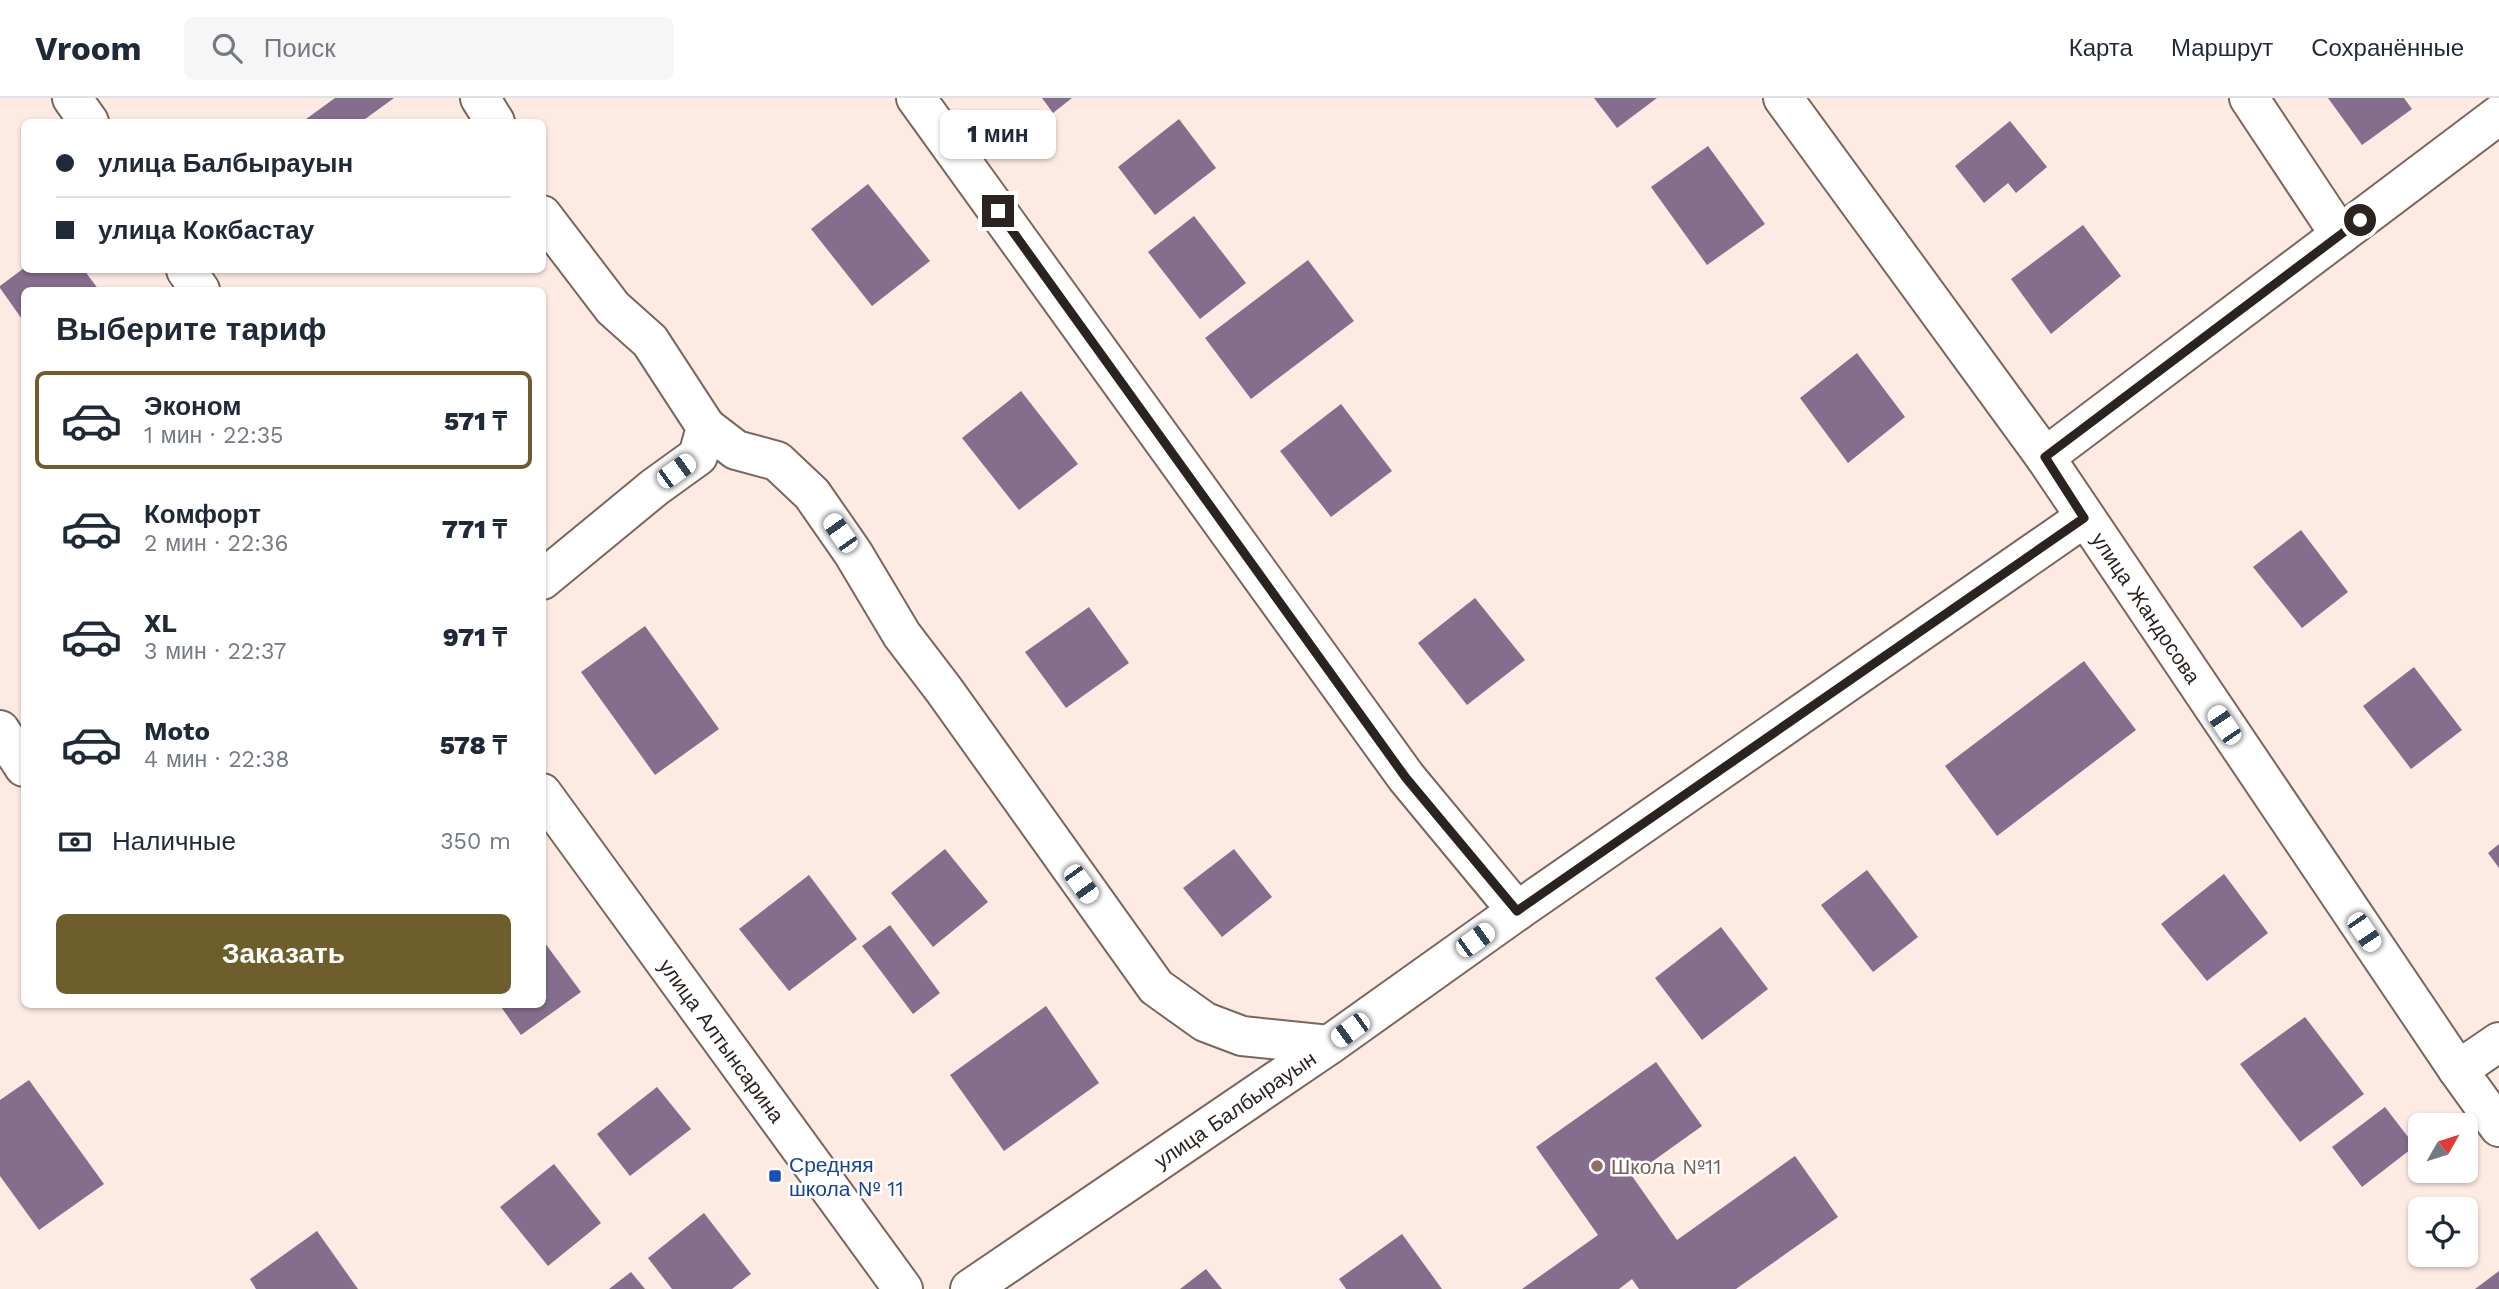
<!DOCTYPE html>
<html lang="ru">
<head>
<meta charset="utf-8">
<style>
	body { margin:0; font-family:"Work Sans",sans-serif; background:#f6f6f7; color:#1f2937; height:100vh; display:flex; flex-direction:column; font-size:26px; white-space:nowrap }
	* { box-sizing:border-box; margin:0 }
	p { font-size:23px; color:#747a83 }
	.icon { flex:none; width:38px; height:38px; fill:none; stroke:currentColor; stroke-width:2; stroke-linecap:round; stroke-linejoin:round }
	.map { position:relative; flex:1; overflow:hidden }
	.drawer { position:absolute; left:21px; top:189px; width:525px; height:721px; display:flex; flex-direction:column; background:#fff; border-radius:10px; box-shadow:0 2px 5px #0004 }
	.drawer>* { flex:none }
	.guide { position:absolute; left:21px; top:21px; width:525px; height:154px; border-radius:10px; box-shadow:0 2px 5px #0004; display:grid; align-content:center; height:154px; padding:0 35px; background:#fff }
	.needle { width:46px; rotate:51deg }
	.buttons { position:absolute; left:2408px; top:1015px; display:grid; gap:14px }
	.buttons a { display:grid; place-items:center; width:70px; height:70px; border-radius:10px; background:#fff; box-shadow:0 2px 5px #0004; font-size:35px }
	.end { position:absolute; width:32px; height:32px; margin:-16px; border:9px solid #2b231f; background:#fff; box-shadow:0 0 0 4px #fff }
	.from { border-radius:50% }
	.bubble { position:absolute; height:49px; border-radius:10px; background:#fff; box-shadow:0 2px 5px #0004; font-size:23px; font-weight:800; line-height:49px; text-align:center }
	.car { position:absolute; width:21px; height:42px; margin:-21px -10px; border-radius:9px; box-shadow:0 0 5px 2px #0007; background:linear-gradient(#fff 24%,#345 0 40%,#fff 0 76%,#345 0 86%,#fff 0) }
	.guide b { display:flex; align-items:center; gap:24px; height:66px; font-size:26px }
	.guide b+b { border-top:2px solid #e0e1e3 }
	.guide i { width:18px; height:18px; background:#1f2937 }
	ul { padding:0; list-style:none }
	li { display:flex; align-items:center; gap:21px; height:98px; margin:0 14px 10px; padding:0 21px; border:4px solid transparent; border-radius:10px }
	li div { flex:1 }
	li b { display:block; font-size:26px }
	li em { font-style:normal; font-weight:800 }
	li.active { border-color:#6e5e2c }
	li>.icon { width:63px; height:63px; stroke-width:1.5 }
	h2 { padding:0 35px; font-size:32px; line-height:84px }
	.pay { display:flex; align-items:center; gap:18px; height:77px; padding:0 35px; font-size:26px }
	.pay p { margin-inline-start:auto }
	.button { display:flex; gap:14px; margin-top:auto; padding:14px 35px }
	.button a { flex:1; height:80px; border-radius:10px; background:#6e5e2c; color:#fff; font-size:28px; font-weight:800; line-height:80px; text-align:center }
	header { display:flex; align-items:center; gap:42px; box-sizing:border-box; height:98px; padding:0 35px; background:#fff; border-bottom:2px solid #e0e1e3 }
	header strong { font-size:33px }
	nav { display:flex; gap:38px; margin-inline-start:auto; font-size:24px }
	.search { width:490px; height:63px; background:#f6f6f7; display:flex; align-items:center; gap:18px; box-sizing:border-box; padding:0 24px; border-radius:10px; color:#747a83; font-size:26px }
	.map>svg:first-child { display:block }
</style>
</head>
<body>
<header>
<strong>Vroom</strong>
<div class="search"><svg class="icon" aria-label="search" viewBox="0 0 24 24"><circle cx="10" cy="10" r="6"/><path d="M15 15l6 6"/></svg>Поиск</div>
<nav><a>Карта</a><a>Маршрут</a><a>Сохранённые</a></nav>
</header>
<div class="map">
<svg width="2499" height="1191" viewBox="0 0 2499 1191">
	<rect width="100%" height="100%" fill="#fdebe3"/>
	<!-- building -->
	<g fill="#856d8e">
		<path d="M335 0H394L361 24H302Z"/>
		<path d="M1042 0H1072L1053 15Z"/>
		<path d="M1594 0H1657L1617 30Z"/>
		<path d="M2328 0H2404L2412 11 2362 47Z"/>
		<path d="M1179 21 1216 70 1155 117 1118 69Z"/>
		<path d="M2010 23 2047 69 2016 95 2008 85 1984 105 1955 68Z"/>
		<path d="M1708 48 1765 126 1707 167 1651 89Z"/>
		<path d="M868 86 930 163 872 208 811 131Z"/>
		<path d="M1194 118 1246 185 1200 221 1148 154Z"/>
		<path d="M2083 127 2121 178 2051 236 2011 181Z"/>
		<path d="M1308 162 1354 223 1251 301 1205 240Z"/>
		<path d="M24 170 84 172 99 192H24V224L0 190V188Z"/>
		<path d="M1857 255 1905 319 1848 365 1800 300Z"/>
		<path d="M1021 293 1078 366 1019 412 962 340Z"/>
		<path d="M1341 306 1392 373 1331 419 1280 353Z"/>
		<path d="M2301 432 2348 494 2302 530 2253 469Z"/>
		<path d="M1475 500 1525 562 1467 607 1418 545Z"/>
		<path d="M1089 509 1129 565 1066 610 1025 554Z"/>
		<path d="M645 528 719 631 655 677 581 574Z"/>
		<path d="M2084 563 2136 632 1997 738 1945 668Z"/>
		<path d="M2414 569 2462 632 2411 671 2363 608Z"/>
		<path d="M2499 746V770L2488 755Z"/>
		<path d="M945 751 988 804 933 849 891 795Z"/>
		<path d="M1234 751 1272 799 1222 839 1183 790Z"/>
		<path d="M1867 772 1918 839 1873 874 1821 807Z"/>
		<path d="M2224 776 2268 835 2207 883 2161 826Z"/>
		<path d="M809 777 857 841 789 893 739 831Z"/>
		<path d="M890 827 940 895 913 916 862 848Z"/>
		<path d="M1721 829 1768 891 1702 942 1655 880Z"/>
		<path d="M542 841 581 894 521 937 499 906H542Z"/>
		<path d="M1046 908 1099 985 1004 1053 950 977Z"/>
		<path d="M2305 919 2364 996 2300 1044 2240 966Z"/>
		<path d="M1656 964 1702 1028 1632 1078 1677 1142 1795 1058 1838 1119 1736 1191H1639L1632 1181 1619 1191H1522L1598 1137 1536 1049Z"/>
		<path d="M29 982 104 1086 39 1132 0 1078V1002Z"/>
		<path d="M657 989 691 1031 630 1078 597 1036Z"/>
		<path d="M2385 1009 2415 1048 2362 1089 2332 1049Z"/>
		<path d="M554 1066 601 1125 548 1168 500 1109Z"/>
		<path d="M704 1115 751 1176 732 1191H672L648 1160Z"/>
		<path d="M317 1133 358 1191H256L250 1181Z"/>
		<path d="M1402 1136 1442 1191H1346L1339 1181Z"/>
		<path d="M1206 1171 1222 1191H1180Z"/>
		<path d="M2499 1173V1191H2475Z"/>
		<path d="M631 1174 645 1191H609Z"/>
	</g>
	<g fill="none" stroke-linecap="round" stroke-linejoin="round">
		<!-- minor casing -->
		<g stroke="#79675e" stroke-width="42">
			<g id="minor">
				<path d="M72 0 89 24"/>
				<path d="M480 0 495 24"/>
				<path d="M916 0 1406 679 1517 813"/>
				<path id="s1" d="M1783 0 2045 359 2458 972 2499 1029"/>
				<path d="M2249 0 2340 137"/>
				<path d="M542 117 613 210 650 243 706 329 698 358 655 389 542 482"/>
				<path d="M186 172 200 192"/>
				<path d="M706 329 736 352 777 363 812 396 853 455 902 537 944 592 1156 889 1205 924 1242 938 1329 947"/>
				<path d="M2045 359 2499 17"/>
				<path d="M0 632 24 669"/>
				<path id="s2" d="M542 695 903 1191"/>
				<path d="M2458 972 2499 944"/>
				<path id="s3" d="M970 1191 1329 947 1517 813 2084 420"/>
			</g>
		</g>
		<!-- minor -->
		<use href="#minor" stroke="#fff" stroke-width="38"/>
	</g>
	<g fill="none" stroke-linecap="round" stroke-linejoin="round">
		<!-- route -->
		<path stroke="#2b231f" stroke-width="9" d="M998 113 1406 680 1517 813 2084 420 2045 359 2360 122"/>
	</g>
	<!-- markers -->
	<circle fill="#8d6e63" stroke="#fff" stroke-width="2.5" cx="1597" cy="1068" r="7"/>
	<rect fill="#1a4fb4" stroke="#fff" stroke-width="2.5" x="768" y="1071" width="14" height="14" rx="3.5"/>
	<g text-anchor="middle" dominant-baseline="central" stroke-width="5" stroke-linejoin="round" paint-order="stroke">
		<!-- street labels -->
		<g font-size="21" fill="#2b231f" stroke="#fff">
			<text stroke="none"><textPath href="#s1" startOffset="626">улица Жандосова</textPath></text>
			<text stroke="none"><textPath href="#s2" startOffset="306">улица Алтынсарина</textPath></text>
			<text stroke="none"><textPath href="#s3" startOffset="320">улица Балбырауын</textPath></text>
		</g>
		<!-- transit labels -->
		<g font-size="21" fill="#164399" stroke="#fff" text-anchor="start">
			<text x="789" y="1066">Средняя<tspan x="789" dy="24">школа № 11</tspan></text>
		</g>
		<!-- education labels -->
		<g font-size="21" fill="#785e54" stroke="#fff" text-anchor="start">
			<text x="1611" y="1068">Школа №11</text>
		</g>
	</g>
</svg>
<div class="buttons">
<a><svg class="needle" viewBox="-14 -14 28 28"><path d="M0-13l5 13h-10z" fill="#e53935"/><path d="M0 13l5-13h-10z" fill="#747a83"/></svg></a>
<a><svg class="icon" aria-label="locate" viewBox="0 0 24 24"><circle cx="12" cy="12" r="6"/><path d="M12 2v4M12 18v4M2 12h4M18 12h4"/></svg></a>
</div>
<i class="end from" style="left:2360px;top:122px"></i>
<i class="end" style="left:998px;top:113px"></i>
<div class="bubble" style="left:940px;top:12px;width:116px">1 мин</div>
<i class="car" style="left:676px;top:373px;rotate:54deg"></i>
<i class="car" style="left:840px;top:435px;rotate:325deg"></i>
<i class="car" style="left:2224px;top:627px;rotate:326deg"></i>
<i class="car" style="left:1081px;top:786px;rotate:144deg"></i>
<i class="car" style="left:2364px;top:834px;rotate:146deg"></i>
<i class="car" style="left:1475px;top:842px;rotate:54deg"></i>
<i class="car" style="left:1350px;top:932px;rotate:234deg"></i>
<div class="guide">
<b><i class="from"></i>улица Балбырауын</b>
<b><i></i>улица Кокбастау</b>
</div>
<section class="drawer">
<h2>Выберите тариф</h2>
<ul>
<li class="active"><svg class="icon" aria-label="car" viewBox="0 0 24 24"><path d="M5 17H2v-5l4-1 3-4h7l3 4 3 1v5h-3M9 17h6M6 11h13"/><circle cx="7" cy="17" r="2"/><circle cx="17" cy="17" r="2"/></svg><div><b>Эконом</b><p>1 мин · 22:35</p></div><em>571 ₸</em></li>
<li><svg class="icon" aria-label="car" viewBox="0 0 24 24"><path d="M5 17H2v-5l4-1 3-4h7l3 4 3 1v5h-3M9 17h6M6 11h13"/><circle cx="7" cy="17" r="2"/><circle cx="17" cy="17" r="2"/></svg><div><b>Комфорт</b><p>2 мин · 22:36</p></div><em>771 ₸</em></li>
<li><svg class="icon" aria-label="car" viewBox="0 0 24 24"><path d="M5 17H2v-5l4-1 3-4h7l3 4 3 1v5h-3M9 17h6M6 11h13"/><circle cx="7" cy="17" r="2"/><circle cx="17" cy="17" r="2"/></svg><div><b>XL</b><p>3 мин · 22:37</p></div><em>971 ₸</em></li>
<li><svg class="icon" aria-label="car" viewBox="0 0 24 24"><path d="M5 17H2v-5l4-1 3-4h7l3 4 3 1v5h-3M9 17h6M6 11h13"/><circle cx="7" cy="17" r="2"/><circle cx="17" cy="17" r="2"/></svg><div><b>Moto</b><p>4 мин · 22:38</p></div><em>578 ₸</em></li>
</ul>
<div class="pay"><svg class="icon" aria-label="cash" viewBox="0 0 24 24"><path d="M3 7h18v10H3z"/><circle cx="12" cy="12" r="2"/></svg>Наличные<p>350 m</p></div>
<div class="button"><a>Заказать</a></div>
</section>
</div>
</body>
</html>
